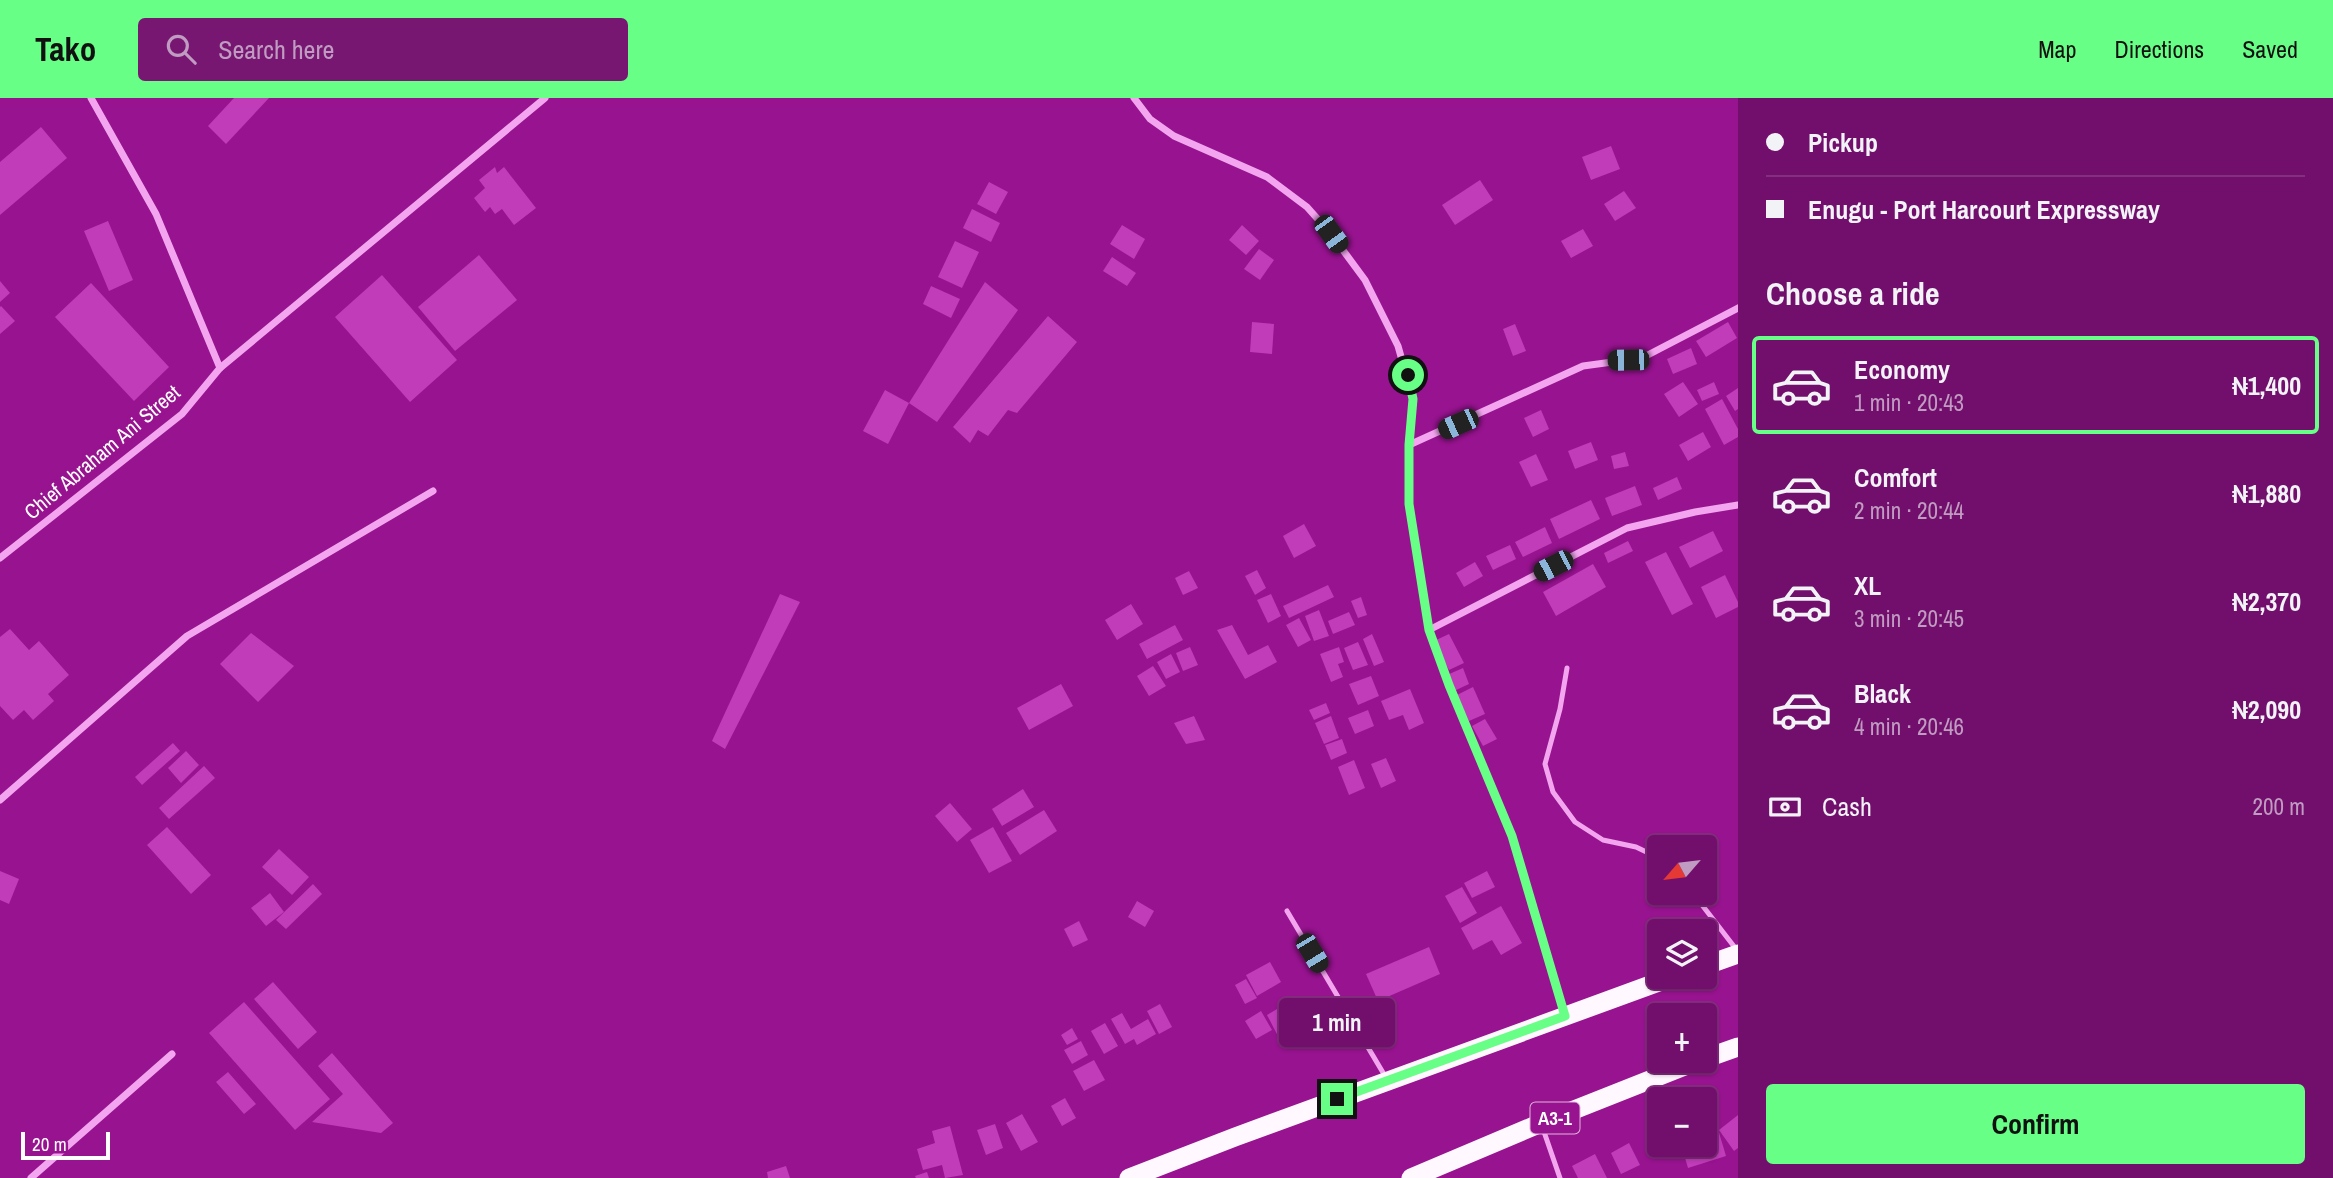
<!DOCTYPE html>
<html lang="en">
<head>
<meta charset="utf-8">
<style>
	body { margin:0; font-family:"Archivo Narrow",sans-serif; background:#771772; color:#f1f3f6; height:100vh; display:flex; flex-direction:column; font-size:26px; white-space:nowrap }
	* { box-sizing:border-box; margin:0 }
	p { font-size:23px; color:#c19cc2 }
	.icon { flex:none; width:38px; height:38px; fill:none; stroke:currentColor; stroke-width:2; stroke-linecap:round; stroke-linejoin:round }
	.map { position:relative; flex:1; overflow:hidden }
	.side { display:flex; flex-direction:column; background:#720e6c; width:595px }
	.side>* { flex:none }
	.hud { display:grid; align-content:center; height:154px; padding:0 28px; background:#720e6c }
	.needle { width:46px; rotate:242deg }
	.buttons { position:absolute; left:1647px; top:737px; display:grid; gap:14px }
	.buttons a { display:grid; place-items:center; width:70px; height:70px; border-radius:7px; background:#720e6c; box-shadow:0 2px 5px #0004,0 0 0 2px #842e7f; font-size:35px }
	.scale { position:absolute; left:21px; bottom:18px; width:89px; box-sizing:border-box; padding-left:7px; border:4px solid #fff; border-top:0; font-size:19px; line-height:24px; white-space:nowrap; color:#fff; -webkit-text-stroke:5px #981390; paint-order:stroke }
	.end { position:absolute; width:32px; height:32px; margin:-16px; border:9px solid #67ff86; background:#111; box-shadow:0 0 0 4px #111 }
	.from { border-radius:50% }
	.bubble { position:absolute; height:49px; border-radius:7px; background:#720e6c; box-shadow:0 2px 5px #0004,0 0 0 2px #842e7f; font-size:23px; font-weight:700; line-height:49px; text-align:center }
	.car { position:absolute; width:21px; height:42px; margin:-21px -10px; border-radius:9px; box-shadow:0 0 5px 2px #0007; background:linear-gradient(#222 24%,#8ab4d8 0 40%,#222 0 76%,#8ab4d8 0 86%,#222 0) }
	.hud b { display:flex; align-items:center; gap:24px; height:66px; font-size:26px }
	.hud b+b { border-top:2px solid #842e7f }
	.hud i { width:18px; height:18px; background:#f1f3f6 }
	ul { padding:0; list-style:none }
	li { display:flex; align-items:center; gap:21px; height:98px; margin:0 14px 10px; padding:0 14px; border:4px solid transparent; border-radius:7px }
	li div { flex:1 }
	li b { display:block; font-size:26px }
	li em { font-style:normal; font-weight:700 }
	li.active { border-color:#67ff86 }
	li>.icon { width:63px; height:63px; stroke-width:1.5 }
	h2 { padding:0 28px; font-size:32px; line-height:84px }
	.pay { display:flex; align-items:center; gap:18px; height:77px; padding:0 28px; font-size:26px }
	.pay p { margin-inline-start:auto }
	.action { display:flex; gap:14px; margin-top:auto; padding:14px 28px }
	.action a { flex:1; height:80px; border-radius:7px; background:#67ff86; color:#111; font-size:28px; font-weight:700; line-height:80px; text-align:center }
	header { display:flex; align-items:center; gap:42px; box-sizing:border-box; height:98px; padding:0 35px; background:#67ff86; color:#111 }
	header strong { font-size:33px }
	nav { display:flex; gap:38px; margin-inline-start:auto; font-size:24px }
	.search { width:490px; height:63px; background:#771772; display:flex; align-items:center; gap:18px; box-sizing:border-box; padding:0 24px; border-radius:7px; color:#c19cc2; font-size:26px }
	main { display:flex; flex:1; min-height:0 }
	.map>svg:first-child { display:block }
</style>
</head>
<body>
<header>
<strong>Tako</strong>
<div class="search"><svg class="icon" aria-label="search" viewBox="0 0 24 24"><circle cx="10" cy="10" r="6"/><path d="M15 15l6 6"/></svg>Search here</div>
<nav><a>Map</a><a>Directions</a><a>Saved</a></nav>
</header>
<main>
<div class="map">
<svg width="1738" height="1080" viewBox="0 0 1738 1080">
	<rect width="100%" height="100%" fill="#981390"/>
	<!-- building -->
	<g fill="#c03cb9">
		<path d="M234 0H269L226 46 208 28Z"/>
		<path d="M41 29 67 60 0 117V64Z"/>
		<path d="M1611 48 1620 71 1591 82 1582 59Z"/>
		<path d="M495 69 497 75 504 69 536 110 514 127 502 111 495 116 490 109 485 114 474 100 485 90 479 82Z"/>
		<path d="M1480 82 1493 102 1455 127 1442 107Z"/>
		<path d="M989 84 1008 94 996 116 977 106Z"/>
		<path d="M1624 93 1636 110 1615 123 1604 106Z"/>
		<path d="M972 111 1000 125 991 144 963 130Z"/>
		<path d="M108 123 133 182 109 193 84 133Z"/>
		<path d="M1122 127 1145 141 1134 161 1110 146Z"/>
		<path d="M1242 127 1259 143 1246 157 1229 142Z"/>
		<path d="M1583 131 1593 148 1571 160 1561 143Z"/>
		<path d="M955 143 979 154 962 190 938 179Z"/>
		<path d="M1259 151 1274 162 1260 182 1244 171Z"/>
		<path d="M479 157 517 202 455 253 418 209Z"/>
		<path d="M1112 159 1136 175 1127 188 1103 173Z"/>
		<path d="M382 177 457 262 410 304 335 219Z"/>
		<path d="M0 183 10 195 0 204Z"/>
		<path d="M985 184 1018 212 937 324 909 305Z"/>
		<path d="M91 185 169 269 134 303 55 219Z"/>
		<path d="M931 188 960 201 951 220 923 206Z"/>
		<path d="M1 208 15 223 0 236V209Z"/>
		<path d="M1048 218 1077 244 1017 315 1008 312 988 338 978 332 970 345 953 329Z"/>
		<path d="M1252 224 1274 226 1272 256 1250 254Z"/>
		<path d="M1728 224 1737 240 1706 259 1696 243Z"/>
		<path d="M1515 226 1526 253 1513 258 1503 231Z"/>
		<path d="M1691 250 1697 266 1673 276 1667 261Z"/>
		<path d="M1683 284 1698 306 1679 319 1664 296Z"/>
		<path d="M1714 284 1719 296 1702 303 1697 292Z"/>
		<path d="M1738 290V311L1735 313 1726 298Z"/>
		<path d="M885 292 909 305 888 346 863 333Z"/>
		<path d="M1722 301 1738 331V339L1724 347 1705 311Z"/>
		<path d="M1541 312 1549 331 1533 339 1524 320Z"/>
		<path d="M1703 334 1711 349 1688 363 1679 347Z"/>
		<path d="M1591 344 1598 362 1575 371 1568 353Z"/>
		<path d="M1625 354 1629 368 1614 371 1611 358Z"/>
		<path d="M1536 356 1548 382 1531 389 1519 364Z"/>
		<path d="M1677 379 1682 391 1658 402 1653 390Z"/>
		<path d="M1635 388 1642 407 1612 418 1605 400Z"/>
		<path d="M1591 402 1600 421 1559 441 1550 421Z"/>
		<path d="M1304 426 1316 448 1294 460 1283 438Z"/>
		<path d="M1545 429 1552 445 1523 459 1515 444Z"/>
		<path d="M1713 433 1723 453 1690 470 1679 449Z"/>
		<path d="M1628 443 1633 453 1608 465 1604 455Z"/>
		<path d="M1510 447 1516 461 1493 472 1486 458Z"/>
		<path d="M1666 454 1693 506 1672 517 1645 464Z"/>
		<path d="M1475 464 1483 478 1464 489 1456 475Z"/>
		<path d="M1593 466 1606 489 1556 518 1543 494Z"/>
		<path d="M1257 472 1266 490 1255 497 1245 478Z"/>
		<path d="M1189 473 1198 490 1183 497 1175 480Z"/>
		<path d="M1725 477 1738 504V509L1716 520 1701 489Z"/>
		<path d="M1328 487 1334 499 1289 520 1283 508Z"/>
		<path d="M780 496 800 504 725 651 712 643Z"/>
		<path d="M1271 496 1281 518 1268 525 1257 502Z"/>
		<path d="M1361 499 1367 517 1358 520 1351 503Z"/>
		<path d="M1131 506 1143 526 1117 542 1105 522Z"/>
		<path d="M1319 512 1329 538 1314 543 1305 518Z"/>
		<path d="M1349 514 1355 527 1333 536 1328 523Z"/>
		<path d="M1299 520 1311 542 1298 549 1286 527Z"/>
		<path d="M1175 527 1183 542 1147 561 1139 546Z"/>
		<path d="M1232 527 1248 557 1268 547 1277 564 1245 581 1217 532Z"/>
		<path d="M10 531 29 552 39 543 69 577 48 596 54 603 33 622 24 612 13 622 0 608V539Z"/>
		<path d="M251 535 294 568 258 604 220 566Z"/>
		<path d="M1372 536 1384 564 1374 568 1363 541Z"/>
		<path d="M1449 536 1464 565 1449 572 1434 543Z"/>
		<path d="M1358 544 1368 567 1353 572 1344 550Z"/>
		<path d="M1190 549 1198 567 1183 573 1176 555Z"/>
		<path d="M1339 549 1344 564 1338 566 1343 579 1331 584 1320 556Z"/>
		<path d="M1171 556 1180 574 1166 581 1157 564Z"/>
		<path d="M1153 568 1166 588 1149 598 1137 578Z"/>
		<path d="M1463 570 1469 586 1454 593 1447 577Z"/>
		<path d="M1371 578 1379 598 1358 607 1349 586Z"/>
		<path d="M1061 586 1073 608 1029 632 1017 610Z"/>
		<path d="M1473 589 1485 616 1469 623 1457 597Z"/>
		<path d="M1410 591 1424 625 1409 632 1403 617 1389 622 1381 603Z"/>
		<path d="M1326 605 1330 615 1314 622 1309 612Z"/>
		<path d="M1368 612 1374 628 1355 636 1348 620Z"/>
		<path d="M1194 618 1205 642 1186 646 1174 625Z"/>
		<path d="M1331 618 1339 640 1324 646 1315 625Z"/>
		<path d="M1485 621 1497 641 1483 648 1472 628Z"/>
		<path d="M1342 641 1347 655 1331 662 1325 647Z"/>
		<path d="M173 645 180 653 142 687 135 679Z"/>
		<path d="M186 653 199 667 181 685 168 670Z"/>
		<path d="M1386 660 1396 683 1381 690 1371 666Z"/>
		<path d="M1354 662 1365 690 1349 697 1338 669Z"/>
		<path d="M204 668 215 680 169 721 159 710Z"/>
		<path d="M1023 691 1034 709 1002 728 992 711Z"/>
		<path d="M950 705 972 731 957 744 935 718Z"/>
		<path d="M1044 712 1057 733 1020 757 1006 735Z"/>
		<path d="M167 729 211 777 191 796 147 747Z"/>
		<path d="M993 729 1012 763 989 775 970 742Z"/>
		<path d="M279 751 309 779 292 797 262 769Z"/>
		<path d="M0 773 19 781 9 806 0 802Z"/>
		<path d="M1487 773 1495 789 1472 800 1464 785Z"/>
		<path d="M313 786 322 796 286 831 276 822Z"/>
		<path d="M1462 789 1477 815 1460 825 1445 798Z"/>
		<path d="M270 795 284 814 266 828 251 810Z"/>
		<path d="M1137 803 1154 813 1145 829 1128 819Z"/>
		<path d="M1501 808 1522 845 1501 857 1492 842 1473 852 1461 830Z"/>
		<path d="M1079 823 1088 842 1073 849 1064 831Z"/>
		<path d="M1429 849 1440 876 1378 903 1366 876Z"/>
		<path d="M1270 864 1281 884 1257 898 1246 877Z"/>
		<path d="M1246 881 1257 900 1245 906 1235 887Z"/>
		<path d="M273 884 317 934 298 951 254 901Z"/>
		<path d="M244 904 330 1001 295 1032 209 935Z"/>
		<path d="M1160 906 1172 929 1159 936 1147 913Z"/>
		<path d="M1277 911 1291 936 1280 942 1267 917Z"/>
		<path d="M1261 913 1272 932 1256 941 1245 923Z"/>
		<path d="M1122 915 1131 931 1148 921 1156 936 1137 947 1134 941 1125 946 1111 921Z"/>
		<path d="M1105 925 1118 948 1104 956 1091 933Z"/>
		<path d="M1072 930 1078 941 1067 947 1061 937Z"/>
		<path d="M1081 943 1088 957 1072 966 1064 952Z"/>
		<path d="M332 955 393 1025 381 1035 312 1024 343 996 318 968Z"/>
		<path d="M1094 962 1105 982 1084 993 1073 973Z"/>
		<path d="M228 974 256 1006 244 1016 216 984Z"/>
		<path d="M1065 1000 1076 1020 1062 1028 1051 1008Z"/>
		<path d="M1022 1016 1038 1044 1021 1053 1006 1025Z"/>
		<path d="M1738 1017V1050L1734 1053 1719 1032Z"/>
		<path d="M995 1026 1003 1050 986 1057 977 1032Z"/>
		<path d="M950 1028 963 1077 945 1080 942 1067 923 1072 917 1051 935 1045 932 1033Z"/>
		<path d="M1717 1028 1726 1058 1688 1070 1681 1046H1704V1032Z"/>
		<path d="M1629 1045 1640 1067 1621 1076 1611 1055Z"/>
		<path d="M1595 1056 1607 1080H1578L1572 1068Z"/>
		<path d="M786 1068 790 1080H768L767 1074Z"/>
		<path d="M927 1074 929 1080H916L915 1078Z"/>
	</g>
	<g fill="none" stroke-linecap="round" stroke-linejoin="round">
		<!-- service -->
		<g stroke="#f3a6ef" stroke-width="5">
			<path d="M1567 570 1560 611 1545 666 1553 694 1575 724 1603 742 1636 749 1659 760"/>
			<path d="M1692 794 1736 851"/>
			<path d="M1287 813 1385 978"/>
			<path d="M1542 1028 1560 1080"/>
		</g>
		<!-- minor -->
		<g stroke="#f3a6ef" stroke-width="7">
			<path d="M91 0 156 116 220 270"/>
			<path d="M1134 0 1150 21 1174 38 1267 79 1307 109 1331 136 1365 182 1398 248 1413 301 1409 347V406L1429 532 1449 587 1512 738 1565 917"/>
			<path d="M1409 347 1583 268 1642 260 1738 210"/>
			<path d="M0 460 182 316 220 270 545 0"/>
			<path d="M1429 532 1627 430 1695 414 1738 407"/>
			<path d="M0 702 187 538 433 393"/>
			<path d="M31 1080 172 956"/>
		</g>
		<!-- trunk -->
		<g stroke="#fff8fe" stroke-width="19">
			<path d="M1704 868 1738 856"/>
			<path d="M1704 961 1738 949"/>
			<path d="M1129 1080 1235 1039 1675 878"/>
			<path d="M1411 1080 1541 1025 1700 962"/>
		</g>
	</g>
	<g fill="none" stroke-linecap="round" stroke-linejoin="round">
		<!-- route -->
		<path stroke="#67ff86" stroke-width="9" d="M1337 1001 1565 918 1512 738 1449 587 1429 532 1409 406V347L1413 301 1408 277"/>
	</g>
	<g text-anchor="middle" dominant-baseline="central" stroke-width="6" stroke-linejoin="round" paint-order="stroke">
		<!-- shield labels -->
		<rect fill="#981390" stroke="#e0b8de" stroke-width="2" x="1530.5" y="1004.5" width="49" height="31" rx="5"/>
		<g font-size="19" font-weight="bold" fill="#fff">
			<text x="1555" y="1020">A3-1</text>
		</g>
		<!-- street labels -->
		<g font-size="21" fill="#fff" stroke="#981390">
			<text transform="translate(102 354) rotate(-40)">Chief Abraham Ani Street</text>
		</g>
	</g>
</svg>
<div class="buttons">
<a><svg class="needle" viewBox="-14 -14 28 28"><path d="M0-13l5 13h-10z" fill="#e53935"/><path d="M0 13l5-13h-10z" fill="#c19cc2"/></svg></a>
<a><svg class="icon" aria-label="layers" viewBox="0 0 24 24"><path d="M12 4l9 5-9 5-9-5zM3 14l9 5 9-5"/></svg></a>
<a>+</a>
<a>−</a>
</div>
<div class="scale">20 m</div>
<i class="end from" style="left:1408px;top:277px"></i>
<i class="end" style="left:1337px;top:1001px"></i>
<div class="bubble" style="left:1279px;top:900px;width:116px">1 min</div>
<i class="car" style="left:1331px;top:136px;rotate:144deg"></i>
<i class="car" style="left:1628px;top:262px;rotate:269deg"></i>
<i class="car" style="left:1458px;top:326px;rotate:246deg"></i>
<i class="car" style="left:1553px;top:468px;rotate:243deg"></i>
<i class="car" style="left:1312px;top:855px;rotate:149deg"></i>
</div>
<section class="side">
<div class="hud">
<b><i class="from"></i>Pickup</b>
<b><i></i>Enugu - Port Harcourt Expressway</b>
</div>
<h2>Choose a ride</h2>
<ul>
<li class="active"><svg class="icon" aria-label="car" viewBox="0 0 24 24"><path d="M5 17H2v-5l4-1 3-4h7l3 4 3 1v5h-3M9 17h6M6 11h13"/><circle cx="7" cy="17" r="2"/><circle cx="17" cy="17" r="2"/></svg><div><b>Economy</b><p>1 min · 20:43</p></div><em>₦1,400</em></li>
<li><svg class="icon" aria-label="car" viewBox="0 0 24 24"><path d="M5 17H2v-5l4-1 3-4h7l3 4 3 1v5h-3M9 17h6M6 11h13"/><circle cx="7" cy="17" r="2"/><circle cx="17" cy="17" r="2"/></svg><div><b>Comfort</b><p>2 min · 20:44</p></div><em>₦1,880</em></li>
<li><svg class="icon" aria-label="car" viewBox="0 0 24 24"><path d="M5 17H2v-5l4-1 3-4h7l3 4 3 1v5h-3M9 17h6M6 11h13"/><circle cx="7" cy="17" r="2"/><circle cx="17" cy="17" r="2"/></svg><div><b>XL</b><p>3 min · 20:45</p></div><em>₦2,370</em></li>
<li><svg class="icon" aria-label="car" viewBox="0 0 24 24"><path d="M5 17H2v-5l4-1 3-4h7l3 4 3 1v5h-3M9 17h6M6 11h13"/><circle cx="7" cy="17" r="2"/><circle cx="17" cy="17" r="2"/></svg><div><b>Black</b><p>4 min · 20:46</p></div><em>₦2,090</em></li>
</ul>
<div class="pay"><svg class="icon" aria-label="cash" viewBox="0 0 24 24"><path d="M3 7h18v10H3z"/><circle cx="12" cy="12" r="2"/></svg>Cash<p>200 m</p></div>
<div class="action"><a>Confirm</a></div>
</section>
</main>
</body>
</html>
